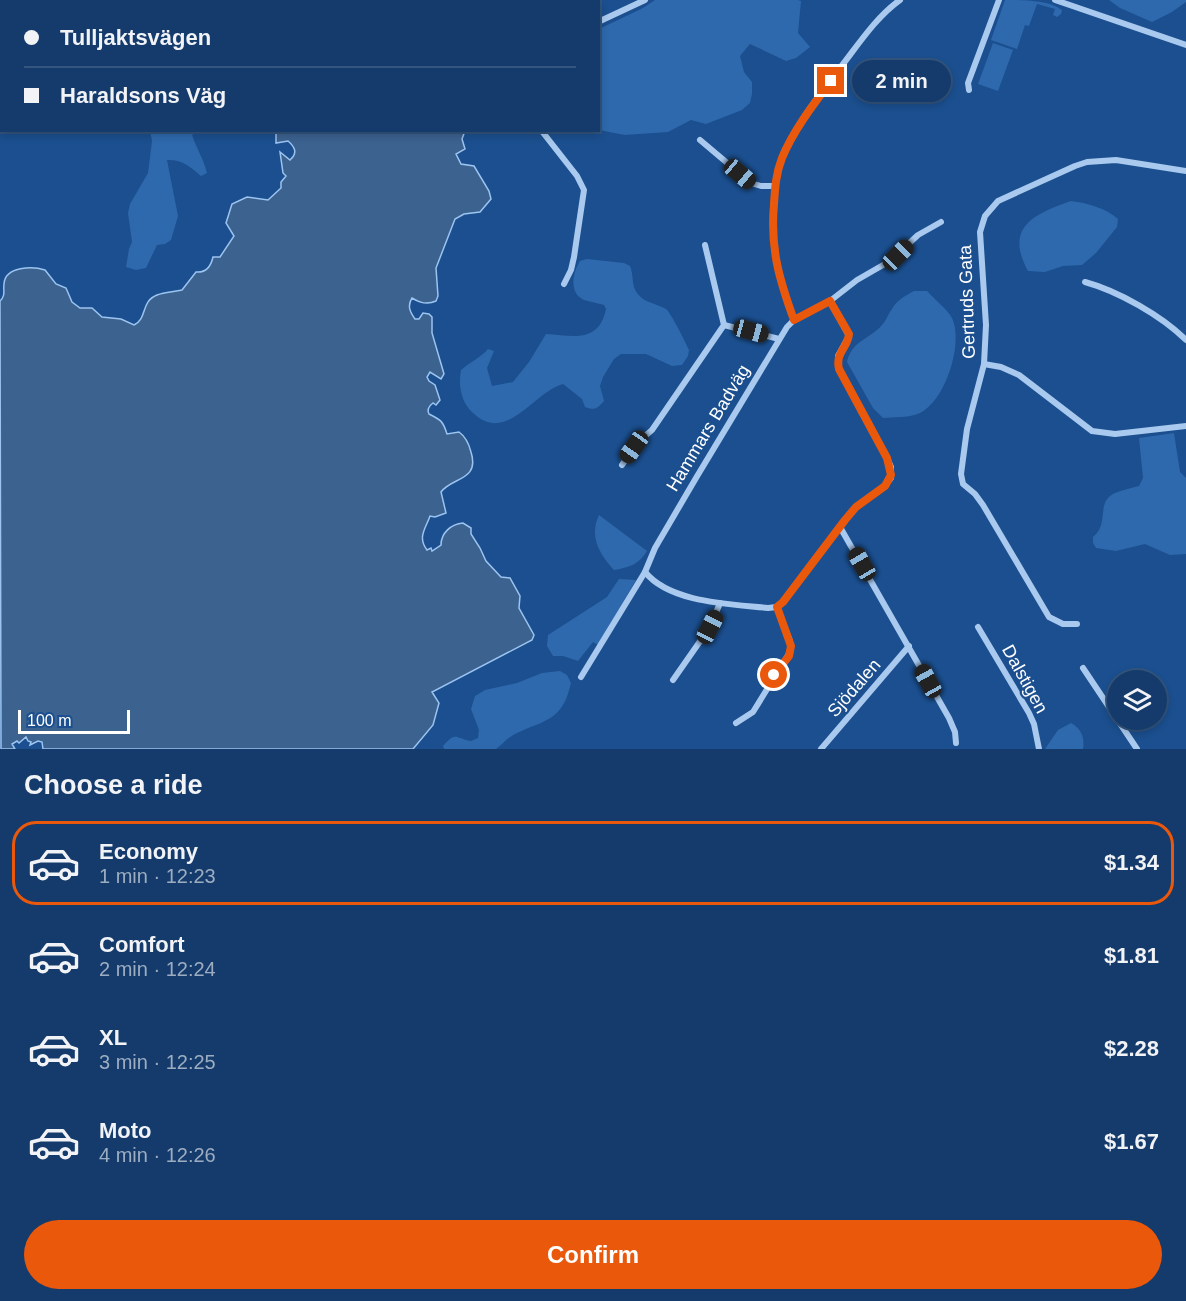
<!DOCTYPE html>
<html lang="en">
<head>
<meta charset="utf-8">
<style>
	body { margin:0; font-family:Helvetica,sans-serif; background:#1d4271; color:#f1f3f6; height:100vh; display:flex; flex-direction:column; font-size:22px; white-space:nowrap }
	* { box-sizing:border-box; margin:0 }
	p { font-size:20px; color:#9dadc1 }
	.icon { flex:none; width:33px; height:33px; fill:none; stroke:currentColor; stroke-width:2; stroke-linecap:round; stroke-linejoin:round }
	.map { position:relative; height:749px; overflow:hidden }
	.details { display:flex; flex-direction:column; background:#143b6b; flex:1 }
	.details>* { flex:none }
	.banner { position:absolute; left:0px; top:0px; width:600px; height:132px; box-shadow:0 3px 9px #0003,0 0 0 2px #33557e; display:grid; align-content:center; height:132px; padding:0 24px; background:#143b6b }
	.tools { position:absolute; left:1107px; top:670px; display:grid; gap:12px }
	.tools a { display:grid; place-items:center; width:60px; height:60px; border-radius:50%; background:#143b6b; box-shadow:0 3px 9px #0003,0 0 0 2px #33557e; font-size:30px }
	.scale { position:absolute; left:18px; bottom:15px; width:112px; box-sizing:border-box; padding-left:6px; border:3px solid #fff; border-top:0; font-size:16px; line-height:21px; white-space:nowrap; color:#fff; -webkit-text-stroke:4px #1b4f8f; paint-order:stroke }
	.end { position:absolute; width:27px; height:27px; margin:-14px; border:8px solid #ea580c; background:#fff; box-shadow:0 0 0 3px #fff }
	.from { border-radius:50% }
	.bubble { position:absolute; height:42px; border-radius:21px; background:#143b6b; box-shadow:0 3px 9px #0003,0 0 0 2px #33557e; font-size:20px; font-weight:700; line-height:42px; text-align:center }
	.car { position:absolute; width:18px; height:36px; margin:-18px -9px; border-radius:8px; box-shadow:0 0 4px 2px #0007; background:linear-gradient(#222 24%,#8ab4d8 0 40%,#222 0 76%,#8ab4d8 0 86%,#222 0) }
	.banner b { display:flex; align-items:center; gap:21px; height:57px; font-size:22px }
	.banner b+b { border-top:2px solid #33557e }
	.banner i { width:15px; height:15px; background:#f1f3f6 }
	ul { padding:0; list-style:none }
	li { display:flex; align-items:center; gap:18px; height:84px; margin:0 12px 9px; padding:0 12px; border:3px solid transparent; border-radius:24px }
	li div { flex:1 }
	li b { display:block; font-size:22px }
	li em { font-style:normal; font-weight:700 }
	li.selected { border-color:#ea580c }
	li>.icon { width:54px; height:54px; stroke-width:1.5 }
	h2 { padding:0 24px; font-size:27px; line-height:72px }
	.cta { display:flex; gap:12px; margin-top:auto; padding:12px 24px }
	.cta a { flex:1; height:69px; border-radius:36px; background:#ea580c; color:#fff; font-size:24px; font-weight:700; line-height:69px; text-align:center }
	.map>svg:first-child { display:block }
</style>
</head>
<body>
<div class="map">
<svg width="1186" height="749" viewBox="0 0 1186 749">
	<rect width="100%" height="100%" fill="#1b4f8f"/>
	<!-- green -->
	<g fill="#2e69ad">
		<path d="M0 0H211L212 1 2 2 1 73Z"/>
		<path d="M655 0H798L801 1 798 33 810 47 796 58 786 61 750 44 740 56 744 72 752 82V94L750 103 742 110 706 124 691 120 668 132 625 135 599 130V29L643 8Z"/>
		<path d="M1005 0C1022 0 1049 0 1062 10L1061 14 1057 17 1053 15 1055 9 1037 4 1029 26 1025 25 1017 49 991 40Z"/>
		<path d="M1109 0H1186V2L1172 12 1152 22 1120 8Z"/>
		<path d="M993 43 1013 50 998 91 978 84Z"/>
		<path d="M150 131H199L192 135C196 148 204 159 207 173L201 176C191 167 181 159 167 160L178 216 171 240 165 244 157 245 146 268 136 270 126 267 129 249 132 242 128 213 130 204 148 173 152 141Z"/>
		<path d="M1071 201C1087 203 1106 208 1118 219L1117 227 1096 253 1082 265 1063 266 1045 272 1028 271C1004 227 1034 214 1071 201Z"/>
		<path d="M587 259 624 263 630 266C634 275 631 285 637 293 644 303 656 303 666 309 671 313 686 343 689 350L688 356 682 365 672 366 646 354H621L614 359 603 377 600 386 604 401C598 408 595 411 585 407L582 399 563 384C533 392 507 445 473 413 461 402 458 386 461 370 470 362 480 358 488 349L494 351 487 368 492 386 513 382 529 362 546 334C574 336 599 343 606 309L604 305C598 303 590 302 584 300 568 293 573 272 580 261Z"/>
		<path d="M914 291H927C934 299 947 309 952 318 964 344 945 401 920 413 910 418 893 417 883 418L873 408 847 362C852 340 869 340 882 325 886 321 888 314 892 309 897 300 905 296 914 291Z"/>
		<path d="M1174 433 1180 472 1186 478V554L1170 555 1145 544 1116 551 1096 548 1093 543V537C1110 524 1095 502 1115 493 1122 490 1131 488 1139 486L1143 478 1139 438Z"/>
		<path d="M599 515 647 551C638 565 630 567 614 570 599 554 589 536 599 515Z"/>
		<path d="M619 579 636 580 598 645 593 642 578 661 563 656H553L547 646 548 635 607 597Z"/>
		<path d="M560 671 567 675 571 683C562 722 546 719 515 734 507 738 503 744 496 749H444L443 746C456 731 455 738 471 741L478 738 479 730 471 709 475 696 485 690 517 683 542 673Z"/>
		<path d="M1071 723C1081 728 1085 738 1083 749H1045L1058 730Z"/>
	</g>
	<!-- water -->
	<path fill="#3c6290" stroke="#9cc4f0" stroke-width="1.5" d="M276 131H465L462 139 465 149 456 154 461 164 474 166 489 191 491 199 480 212 464 214 455 219 436 268 438 296 436 301C427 305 420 303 412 298 407 306 410 312 415 319H419L423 313 429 314 432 317V333L444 374 441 379 430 372 427 377 429 381 435 385 440 400 436 405 433 403C429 406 427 410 429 414 441 420 443 421 447 434L459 432C466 437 469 444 471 452 480 481 452 477 441 492L446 513 435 517 430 516C426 528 417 537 427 550L431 548 432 551 441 545C441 533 451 524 463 523L471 528V534L480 548 486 561 501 577 510 578 520 596 519 608 534 635 532 640 432 692 439 703 433 725 413 749H43L42 742 38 741 30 745 31 742 28 741 26 737 19 743 17 741 12 744 15 749H1L0 301C6 295 3 291 4 284 5 266 33 266 45 270L56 284 66 288 72 302 80 308H92L102 317 121 319 134 325C148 318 140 302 157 295 165 292 174 292 182 290L196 272C206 273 211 266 213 257H220L234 236 226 223 232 204 247 197 268 200 281 188V182L286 176 283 173 280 152 290 160C298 153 295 147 288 141L276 143Z"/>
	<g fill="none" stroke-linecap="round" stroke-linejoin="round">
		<!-- minor -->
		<g stroke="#a9c9ee" stroke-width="6">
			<path d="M218 0 219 2"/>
			<path d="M1055 0 1186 45"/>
			<path d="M598 22 645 0"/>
			<path d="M969 90 968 83 999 0"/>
			<path d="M541 130 577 176 584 190 574 257 571 270 564 284"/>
			<path d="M700 140 751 183 761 186H775"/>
			<path d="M1085 282C1118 291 1162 316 1186 340"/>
			<path d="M794 320C778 276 770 248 774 200 775 187 776 173 781 160 794 127 818 97 840 68 858 45 876 17 900 0"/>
			<path d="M724 325 779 339"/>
			<path d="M984 364 1001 367 1019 375 1092 431 1115 434 1186 426"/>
			<path d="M622 465 637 443 652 430 724 325 705 245"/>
			<path d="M840 527 949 718 955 732 956 743"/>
			<path d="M645 572C670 603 731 604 768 608L777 607 783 602 849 515 856 507 885 486 891 478V467L887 458 839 369 838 356 849 336 830 301"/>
			<path d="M1077 624H1063L1049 617 983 505 975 494 963 484 961 474 967 429 984 364 986 325 980 232 985 216 998 201 1075 166 1087 162 1116 160 1186 171"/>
			<path d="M978 627 1029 713 1034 724 1039 749"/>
			<path d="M1083 668 1137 749"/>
			<path d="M581 677 645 572 655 548 696 478 787 327 794 320 830 301 857 280 890 261 918 235 941 222"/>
			<path d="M673 680 710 627 720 603"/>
			<path d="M736 723 753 712 790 652V641L777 607"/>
			<path d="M821 749 909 646"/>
		</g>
	</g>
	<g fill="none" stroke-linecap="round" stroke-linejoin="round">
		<!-- route -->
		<path stroke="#ea580c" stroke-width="8" d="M774 675 789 656 791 646 777 607 783 602 845 520 856 507 885 486 891 475 887 458 839 369C835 352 848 348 849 334L830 301 794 320C779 279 770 248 774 204 775 188 776 173 782 158 793 131 813 105 831 81"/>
	</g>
	<g text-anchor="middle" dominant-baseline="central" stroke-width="4.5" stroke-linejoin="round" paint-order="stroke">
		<!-- street labels -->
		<g font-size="18" fill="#fff" stroke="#1b4f8f">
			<text transform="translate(967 302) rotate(-92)">Gertruds Gata</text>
			<text transform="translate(708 428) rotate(-59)">Hammars Badväg</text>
			<text transform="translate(1025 679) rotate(61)">Dalstigen</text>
			<text transform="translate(854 688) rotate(-49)">Sjödalen</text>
		</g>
	</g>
</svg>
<div class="tools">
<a><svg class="icon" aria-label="layers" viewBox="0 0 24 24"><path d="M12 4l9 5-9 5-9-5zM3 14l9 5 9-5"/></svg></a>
</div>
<div class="scale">100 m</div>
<i class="end from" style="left:774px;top:675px"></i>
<i class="end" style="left:831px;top:81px"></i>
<div class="bubble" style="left:852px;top:60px;width:99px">2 min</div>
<i class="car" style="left:740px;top:174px;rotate:130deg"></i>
<i class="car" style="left:898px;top:255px;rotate:45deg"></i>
<i class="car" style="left:751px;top:331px;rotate:105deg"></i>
<i class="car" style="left:634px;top:447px;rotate:215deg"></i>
<i class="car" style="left:862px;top:564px;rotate:330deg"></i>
<i class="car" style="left:710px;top:627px;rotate:27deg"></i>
<i class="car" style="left:928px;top:681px;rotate:331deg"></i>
<div class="banner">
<b><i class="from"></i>Tulljaktsvägen</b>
<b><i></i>Haraldsons Väg</b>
</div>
</div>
<section class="details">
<h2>Choose a ride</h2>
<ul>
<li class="selected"><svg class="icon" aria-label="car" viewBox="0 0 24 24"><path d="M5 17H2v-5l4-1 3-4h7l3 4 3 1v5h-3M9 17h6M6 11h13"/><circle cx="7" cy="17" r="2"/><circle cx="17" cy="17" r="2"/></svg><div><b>Economy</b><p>1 min · 12:23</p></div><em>$1.34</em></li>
<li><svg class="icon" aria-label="car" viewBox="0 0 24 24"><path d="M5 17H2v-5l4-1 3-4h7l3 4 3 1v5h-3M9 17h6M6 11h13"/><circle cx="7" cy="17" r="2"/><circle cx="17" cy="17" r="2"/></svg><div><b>Comfort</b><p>2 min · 12:24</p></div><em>$1.81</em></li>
<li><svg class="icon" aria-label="car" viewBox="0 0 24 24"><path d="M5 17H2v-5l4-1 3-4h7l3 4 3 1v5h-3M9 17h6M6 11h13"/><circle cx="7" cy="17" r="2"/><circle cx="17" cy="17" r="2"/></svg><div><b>XL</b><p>3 min · 12:25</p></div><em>$2.28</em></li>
<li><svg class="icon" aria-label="car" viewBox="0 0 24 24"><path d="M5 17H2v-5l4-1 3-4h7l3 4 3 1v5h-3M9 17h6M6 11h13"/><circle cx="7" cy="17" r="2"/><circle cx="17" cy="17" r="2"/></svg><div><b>Moto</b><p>4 min · 12:26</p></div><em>$1.67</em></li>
</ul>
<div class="cta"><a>Confirm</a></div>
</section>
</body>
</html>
